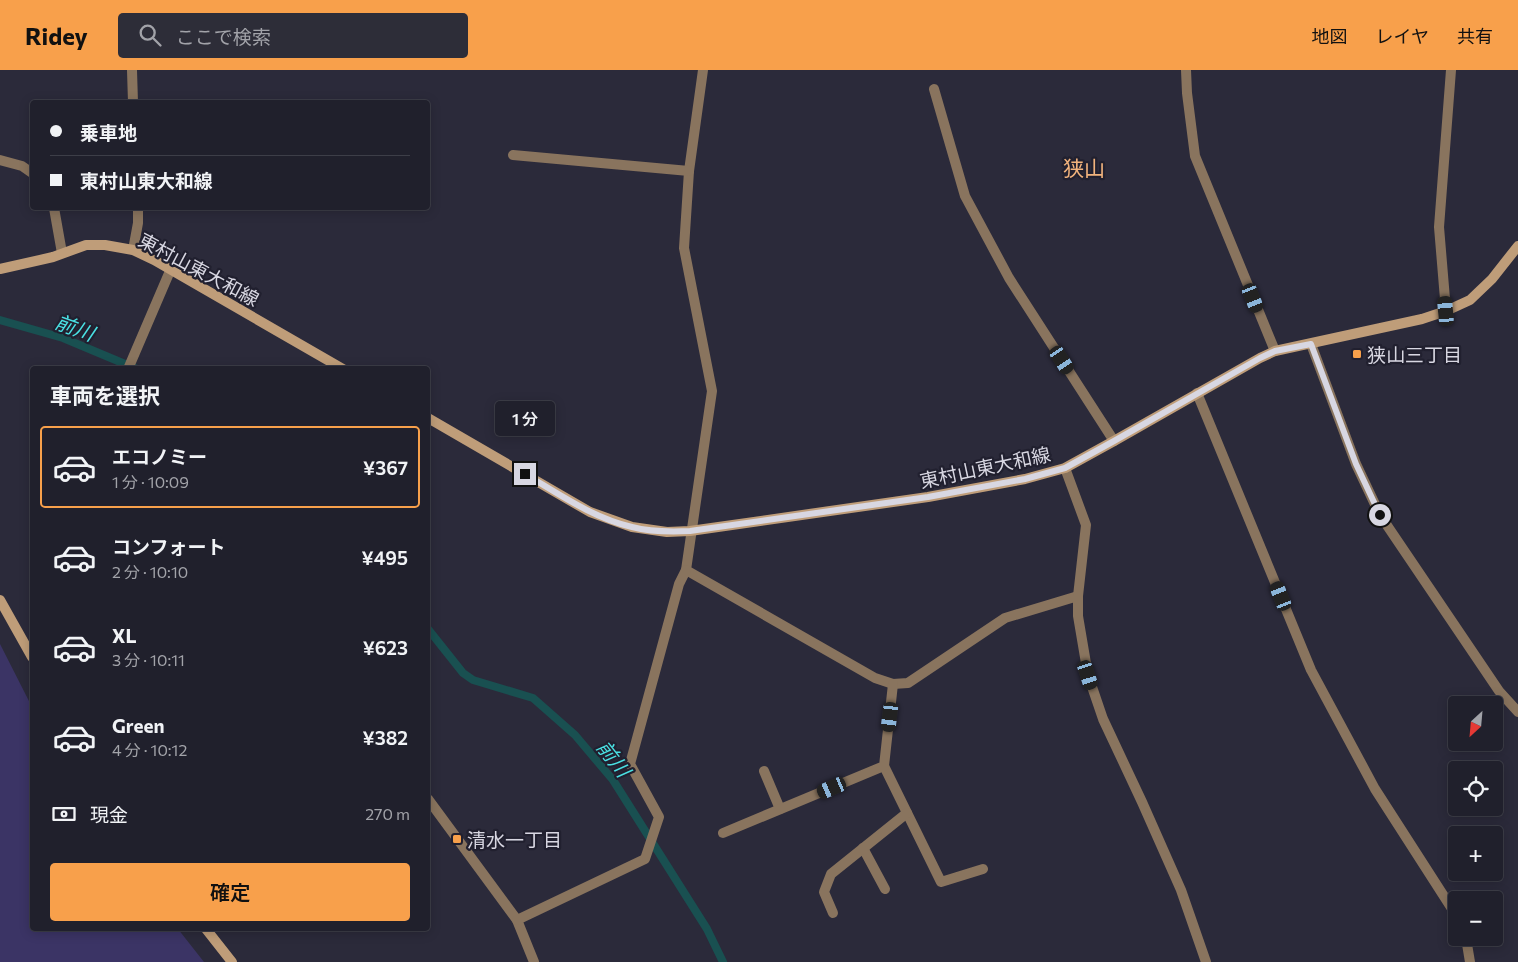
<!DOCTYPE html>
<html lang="ja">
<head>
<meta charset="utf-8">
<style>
	body { margin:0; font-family:Commissioner,"Noto Sans JP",sans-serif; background:#2d2d38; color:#f1f3f6; height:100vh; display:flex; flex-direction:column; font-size:19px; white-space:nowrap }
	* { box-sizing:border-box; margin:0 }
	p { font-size:16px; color:#a2a3a9 }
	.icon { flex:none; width:28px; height:28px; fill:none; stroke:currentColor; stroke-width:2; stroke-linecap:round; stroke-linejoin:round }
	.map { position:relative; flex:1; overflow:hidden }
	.sheet { position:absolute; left:30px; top:296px; width:400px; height:565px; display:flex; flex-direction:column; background:#20202c; border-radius:5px; box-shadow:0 2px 12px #0003,0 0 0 1px #3d3e48 }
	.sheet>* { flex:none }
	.hud { position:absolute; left:30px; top:30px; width:400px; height:110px; border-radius:5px; box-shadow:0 2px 12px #0003,0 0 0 1px #3d3e48; display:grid; align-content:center; height:110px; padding:0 20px; background:#20202c }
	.needle { width:32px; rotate:206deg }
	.fabs { position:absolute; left:1448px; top:626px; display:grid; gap:10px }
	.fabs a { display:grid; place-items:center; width:55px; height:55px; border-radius:5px; background:#20202c; box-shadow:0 2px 12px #0003,0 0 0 1px #3d3e48; font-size:25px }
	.end { position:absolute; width:22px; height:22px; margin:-11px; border:6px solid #d8d7e2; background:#111; box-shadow:0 0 0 2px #111 }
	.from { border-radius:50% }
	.bubble { position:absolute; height:35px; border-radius:5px; background:#20202c; box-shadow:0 2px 12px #0003,0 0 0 1px #3d3e48; font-size:16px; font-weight:600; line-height:35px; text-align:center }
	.car { position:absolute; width:15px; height:30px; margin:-15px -8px; border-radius:6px; box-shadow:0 0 4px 1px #0007; background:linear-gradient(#222 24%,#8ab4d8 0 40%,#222 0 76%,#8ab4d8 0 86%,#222 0) }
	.hud b { display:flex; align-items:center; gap:18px; height:48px; font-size:19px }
	.hud b+b { border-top:1px solid #3d3e48 }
	.hud i { width:12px; height:12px; background:#f1f3f6 }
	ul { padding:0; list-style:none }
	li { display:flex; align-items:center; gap:15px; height:82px; margin:0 10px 8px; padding:0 10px; border:2px solid transparent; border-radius:5px }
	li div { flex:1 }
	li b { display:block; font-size:19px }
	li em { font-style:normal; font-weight:600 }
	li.active { border-color:#f8a04b }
	li>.icon { width:45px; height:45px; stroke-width:1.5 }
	h2 { padding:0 20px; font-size:22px; line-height:60px }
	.pay { display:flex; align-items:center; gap:12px; height:55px; padding:0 20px; font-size:19px }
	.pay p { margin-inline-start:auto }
	.button { display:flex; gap:10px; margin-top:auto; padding:10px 20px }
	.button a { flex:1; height:58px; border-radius:5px; background:#f8a04b; color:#111; font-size:20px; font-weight:600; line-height:58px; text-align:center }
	header { display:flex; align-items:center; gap:30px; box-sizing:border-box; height:70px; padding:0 25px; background:#f8a04b; color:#111 }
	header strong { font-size:24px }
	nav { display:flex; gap:28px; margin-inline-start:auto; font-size:18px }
	.search { width:350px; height:45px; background:#2d2d38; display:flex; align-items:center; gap:12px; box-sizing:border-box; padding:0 18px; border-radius:5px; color:#a2a3a9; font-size:19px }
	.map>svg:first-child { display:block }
</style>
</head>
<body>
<header>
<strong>Ridey</strong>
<div class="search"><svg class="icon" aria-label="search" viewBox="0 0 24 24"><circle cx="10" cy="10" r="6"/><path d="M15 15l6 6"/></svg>ここで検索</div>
<nav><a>地図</a><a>レイヤ</a><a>共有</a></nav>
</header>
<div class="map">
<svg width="1518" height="892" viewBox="0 0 1518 892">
	<rect width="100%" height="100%" fill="#2b2a3a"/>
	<!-- green -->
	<path fill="#3b3465" d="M0 574 32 637V859H178L204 892H0Z"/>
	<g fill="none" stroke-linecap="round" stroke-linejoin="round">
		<!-- stream -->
		<g stroke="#195051" stroke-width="8">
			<path d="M0 250 63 268 137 299"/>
			<path d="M428 559 463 603 473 610 533 628 575 665 613 710 707 859 723 892"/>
		</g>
		<!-- lane -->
		<g stroke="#89745e" stroke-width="10">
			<path d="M934 19 965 126 1009 208 1114 371"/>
			<path d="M128 299 170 201"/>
			<path d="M884 696 941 812 983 799"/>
			<path d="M863 778 885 819"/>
			<path d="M833 843 824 822 831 804 907 743"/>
		</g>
		<!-- street -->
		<g stroke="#89745e" stroke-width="10">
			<path d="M132 0 133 32"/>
			<path d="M703 0 689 101 684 178 712 321 686 500 875 608 893 614 908 613 1005 548 1078 526"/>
			<path d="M1186 0 1187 23 1195 86 1275 281"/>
			<path d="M513 85 689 101"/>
			<path d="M0 90 22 96 32 103"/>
			<path d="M54 138 62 183"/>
			<path d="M133 180 138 153V138"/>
			<path d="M1446 241 1439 157 1451 0"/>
			<path d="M1311 274 1356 394 1380 445 1499 621 1518 642"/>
			<path d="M1197 323 1311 600 1375 719 1456 845"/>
			<path d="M1065 398 1086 455 1078 526V546L1088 605 1103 649 1142 732 1181 820 1206 892"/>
			<path d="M764 701 780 739"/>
			<path d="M428 729 517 850 534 892"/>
			<path d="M723 763 884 696 893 614"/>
			<path d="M517 850 645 789 659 747 630 694 679 514 686 500"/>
			<path d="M1466 868 1470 892"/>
		</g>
		<!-- secondary -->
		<g stroke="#bf9d79" stroke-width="10">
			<path d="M0 199 53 187 86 175H105L133 180 154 190 343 299"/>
			<path d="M428 348 590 442 632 457 667 462 690 461 928 427 1025 409 1065 398 1114 371 1260 288 1275 281 1422 249 1446 241 1470 230 1492 209 1518 176"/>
			<path d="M0 530 32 587"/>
			<path d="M206 859 232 892"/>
		</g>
	</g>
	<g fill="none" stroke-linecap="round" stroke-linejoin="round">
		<!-- route -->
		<path stroke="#d8d7e2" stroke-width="6" d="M525 404C559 424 593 448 632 457 651 462 671 462 690 461L928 427 1025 409 1065 398 1114 371 1260 288 1275 281 1311 274 1356 394 1380 445"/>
	</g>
	<!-- markers -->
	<g fill="#f8a04b" stroke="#21202f" stroke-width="2">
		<rect x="1352" y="279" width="10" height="10" rx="2.5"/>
		<rect x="452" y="764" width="10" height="10" rx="2.5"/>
	</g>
	<g text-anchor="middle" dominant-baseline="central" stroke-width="4.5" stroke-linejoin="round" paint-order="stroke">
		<!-- street labels -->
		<g font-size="19" fill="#d8d7e2" stroke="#21202f">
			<text transform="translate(199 199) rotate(28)">東村山東大和線</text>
			<text transform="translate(985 397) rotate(-12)">東村山東大和線</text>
		</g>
		<!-- poi labels -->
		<g font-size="19" fill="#d8d7e2" stroke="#21202f" text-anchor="start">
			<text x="1367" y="284">狭山三丁目</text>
			<text x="467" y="769">清水一丁目</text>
		</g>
		<!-- water labels -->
		<g font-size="20" font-style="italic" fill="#4ae0e3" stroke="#21202f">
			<text transform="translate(75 257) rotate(20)">前川</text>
			<text transform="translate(614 688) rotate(52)">前川</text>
		</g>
		<!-- quarter labels -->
		<g font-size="21" fill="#f1b37d" stroke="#21202f">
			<text x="1084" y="97">狭山</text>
		</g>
	</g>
</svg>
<div class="fabs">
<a><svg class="needle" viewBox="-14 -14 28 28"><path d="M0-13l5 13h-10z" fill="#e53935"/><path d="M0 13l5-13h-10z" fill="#a2a3a9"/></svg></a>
<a><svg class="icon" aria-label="locate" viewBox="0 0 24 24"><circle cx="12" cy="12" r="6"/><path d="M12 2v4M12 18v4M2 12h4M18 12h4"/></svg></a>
<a>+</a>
<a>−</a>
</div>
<i class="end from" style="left:1380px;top:445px"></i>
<i class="end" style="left:525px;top:404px"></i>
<div class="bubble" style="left:495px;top:331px;width:60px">1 分</div>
<i class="car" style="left:1253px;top:228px;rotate:158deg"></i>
<i class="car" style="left:1446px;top:241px;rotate:355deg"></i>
<i class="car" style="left:1062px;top:290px;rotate:147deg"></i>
<i class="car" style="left:1281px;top:526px;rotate:338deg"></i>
<i class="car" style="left:1088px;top:605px;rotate:162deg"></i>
<i class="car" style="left:890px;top:647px;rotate:187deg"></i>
<i class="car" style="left:832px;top:718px;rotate:247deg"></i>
<div class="hud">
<b><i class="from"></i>乗車地</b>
<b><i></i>東村山東大和線</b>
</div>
<section class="sheet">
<h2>車両を選択</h2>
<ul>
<li class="active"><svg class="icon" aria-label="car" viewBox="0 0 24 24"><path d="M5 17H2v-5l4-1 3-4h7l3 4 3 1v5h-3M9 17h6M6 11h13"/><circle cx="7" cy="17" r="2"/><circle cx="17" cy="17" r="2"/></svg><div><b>エコノミー</b><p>1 分 · 10:09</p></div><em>¥367</em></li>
<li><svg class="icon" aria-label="car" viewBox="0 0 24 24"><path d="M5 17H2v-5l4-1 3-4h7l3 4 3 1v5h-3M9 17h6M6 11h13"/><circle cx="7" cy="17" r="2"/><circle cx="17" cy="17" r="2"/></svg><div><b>コンフォート</b><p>2 分 · 10:10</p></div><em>¥495</em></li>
<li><svg class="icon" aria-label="car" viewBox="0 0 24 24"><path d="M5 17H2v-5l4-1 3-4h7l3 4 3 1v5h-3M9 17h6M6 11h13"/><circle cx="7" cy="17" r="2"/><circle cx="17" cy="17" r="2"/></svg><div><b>XL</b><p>3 分 · 10:11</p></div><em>¥623</em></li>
<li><svg class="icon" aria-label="car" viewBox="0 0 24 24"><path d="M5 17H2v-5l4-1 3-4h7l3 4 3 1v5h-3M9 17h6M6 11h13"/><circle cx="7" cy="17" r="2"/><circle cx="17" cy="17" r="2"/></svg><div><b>Green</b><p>4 分 · 10:12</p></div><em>¥382</em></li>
</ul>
<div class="pay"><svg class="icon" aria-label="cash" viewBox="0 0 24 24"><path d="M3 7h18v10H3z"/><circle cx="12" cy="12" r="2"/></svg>現金<p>270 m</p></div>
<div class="button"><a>確定</a></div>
</section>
</div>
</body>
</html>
